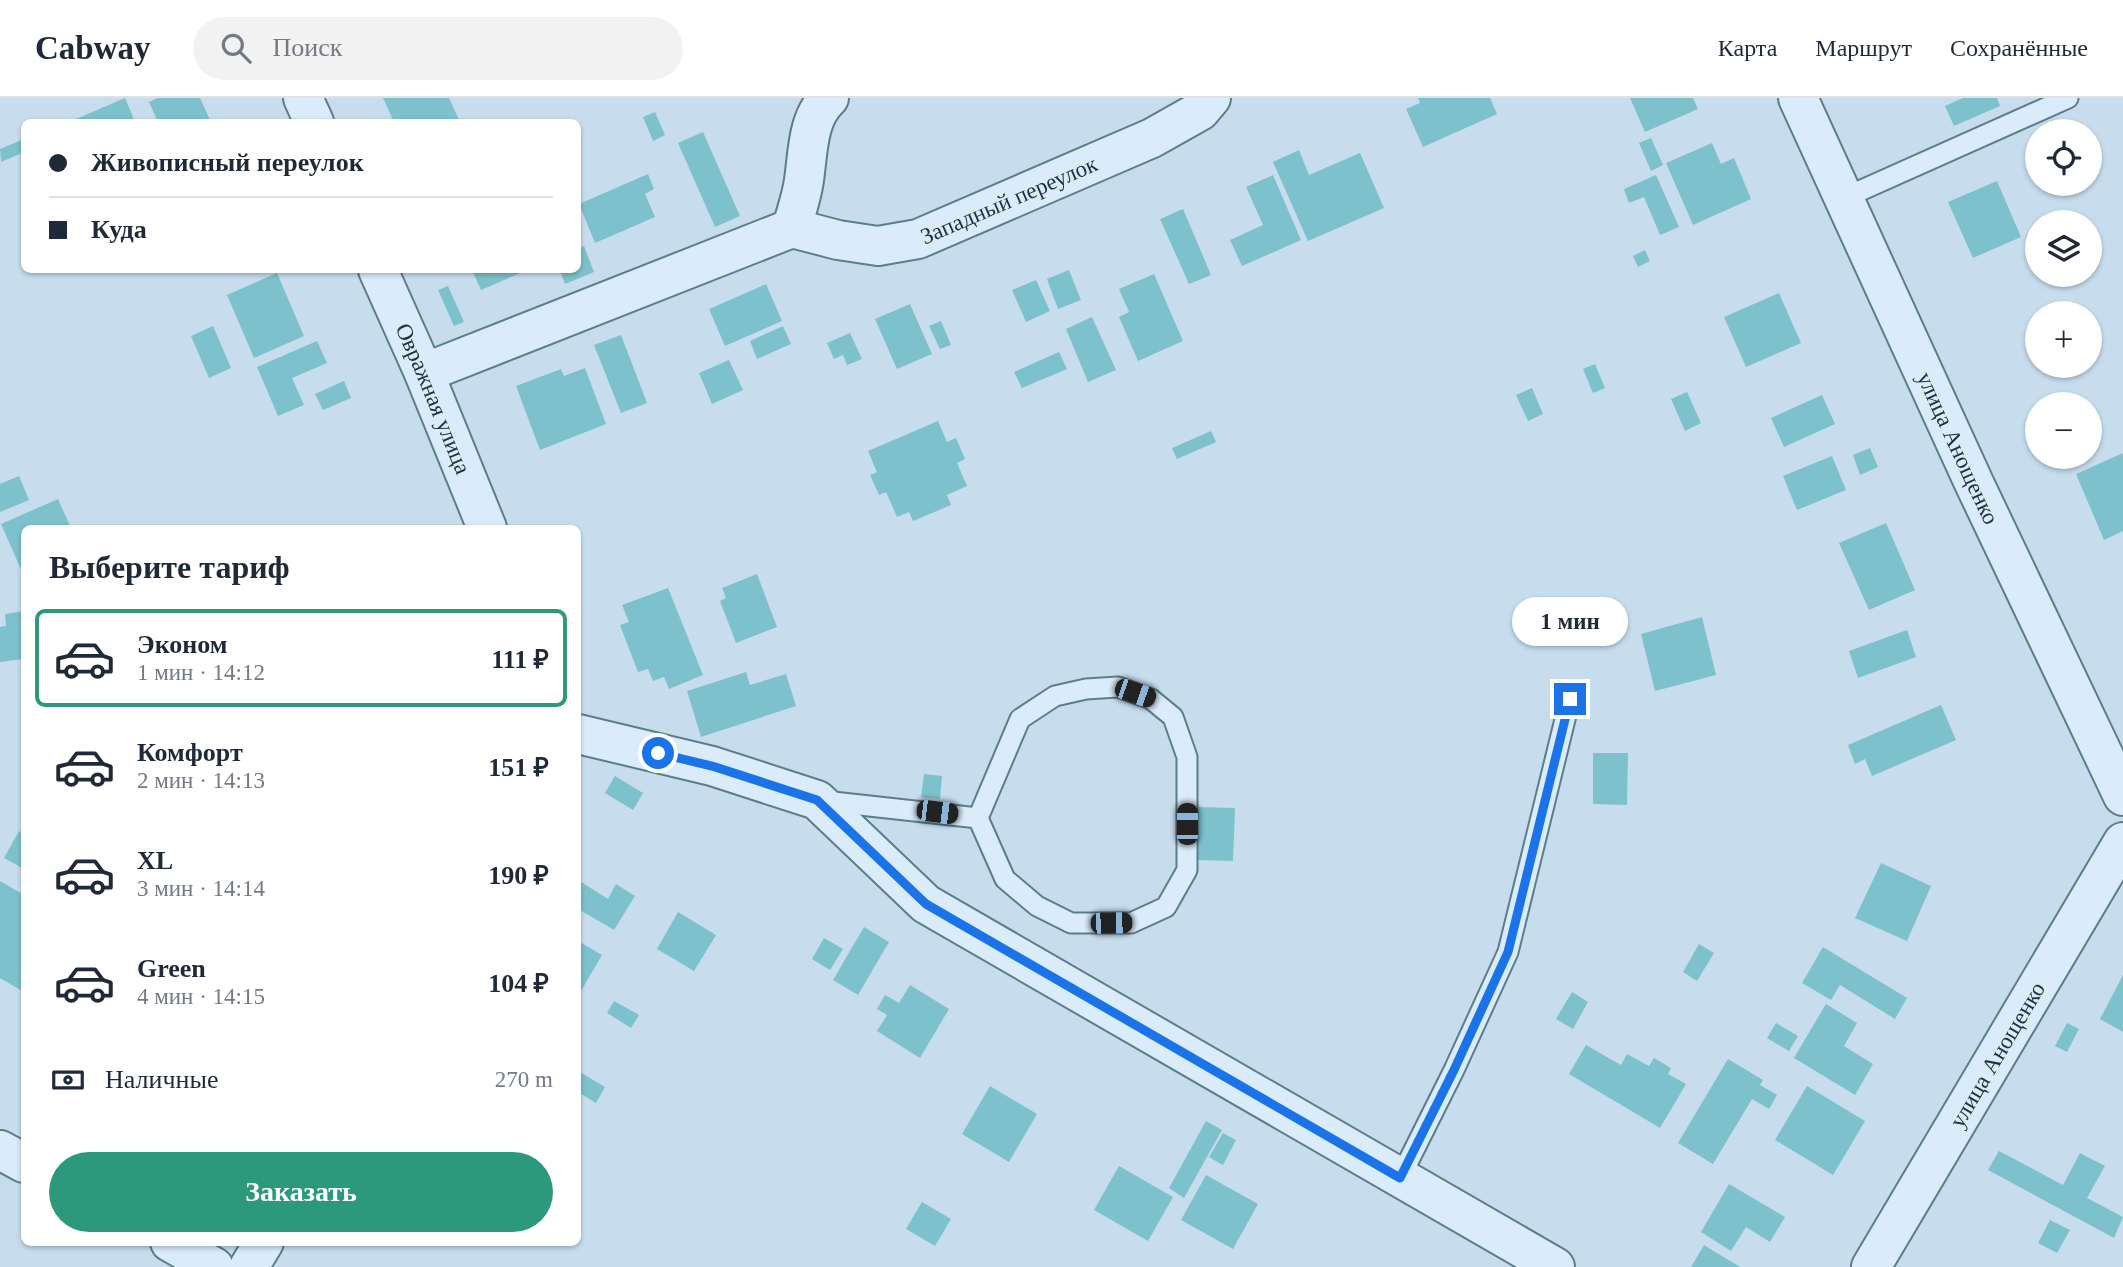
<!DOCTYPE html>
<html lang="ru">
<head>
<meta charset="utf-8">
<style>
	body { margin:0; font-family:Georgia,serif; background:#f2f2f3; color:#1f2937; height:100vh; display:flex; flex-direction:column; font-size:26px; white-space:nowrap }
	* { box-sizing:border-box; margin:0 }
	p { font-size:23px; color:#747a83 }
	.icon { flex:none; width:38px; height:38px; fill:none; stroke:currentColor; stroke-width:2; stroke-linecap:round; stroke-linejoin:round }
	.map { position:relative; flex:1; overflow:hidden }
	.details { position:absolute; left:21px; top:427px; width:560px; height:721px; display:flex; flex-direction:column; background:#fff; border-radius:10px; box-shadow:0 2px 5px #0004 }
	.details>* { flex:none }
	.top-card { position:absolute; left:21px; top:21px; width:560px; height:154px; border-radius:10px; box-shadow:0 2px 5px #0004; display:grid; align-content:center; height:154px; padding:0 28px; background:#fff }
	.buttons { position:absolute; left:2025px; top:21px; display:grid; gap:14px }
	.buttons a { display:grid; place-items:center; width:77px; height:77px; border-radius:50%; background:#fff; box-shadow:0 2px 5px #0004; font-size:35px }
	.end { position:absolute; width:32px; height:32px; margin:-16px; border:9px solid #1a73e8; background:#fff; box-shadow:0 0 0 4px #fff }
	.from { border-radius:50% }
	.bubble { position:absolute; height:49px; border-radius:24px; background:#fff; box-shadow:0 2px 5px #0004; font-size:23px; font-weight:700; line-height:49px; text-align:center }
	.car { position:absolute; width:21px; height:42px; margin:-21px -10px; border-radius:9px; box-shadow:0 0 5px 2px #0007; background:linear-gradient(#222 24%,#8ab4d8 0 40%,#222 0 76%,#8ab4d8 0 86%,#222 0) }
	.top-card b { display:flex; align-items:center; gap:24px; height:66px; font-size:26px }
	.top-card b+b { border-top:2px solid #e0e1e3 }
	.top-card i { width:18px; height:18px; background:#1f2937 }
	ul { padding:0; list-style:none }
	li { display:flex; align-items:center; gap:21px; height:98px; margin:0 14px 10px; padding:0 14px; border:4px solid transparent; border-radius:10px }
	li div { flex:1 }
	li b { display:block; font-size:26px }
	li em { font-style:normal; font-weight:700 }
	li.selected { border-color:#2c997a }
	li>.icon { width:63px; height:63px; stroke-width:1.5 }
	h2 { padding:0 28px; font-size:32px; line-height:84px }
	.pay { display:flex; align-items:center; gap:18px; height:77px; padding:0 28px; font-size:26px }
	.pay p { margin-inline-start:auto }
	.primary-button { display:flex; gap:14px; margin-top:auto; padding:14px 28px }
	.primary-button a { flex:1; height:80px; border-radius:42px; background:#2c997a; color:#fff; font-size:28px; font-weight:700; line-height:80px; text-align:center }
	header { display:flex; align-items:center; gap:42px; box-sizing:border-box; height:98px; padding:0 35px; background:#fff; border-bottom:2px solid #e0e1e3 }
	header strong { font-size:33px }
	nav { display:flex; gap:38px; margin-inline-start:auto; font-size:24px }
	.search { width:490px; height:63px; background:#f2f2f3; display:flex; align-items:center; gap:18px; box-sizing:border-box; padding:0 24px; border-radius:38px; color:#747a83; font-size:26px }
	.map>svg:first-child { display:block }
</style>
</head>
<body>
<header>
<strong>Cabway</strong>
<div class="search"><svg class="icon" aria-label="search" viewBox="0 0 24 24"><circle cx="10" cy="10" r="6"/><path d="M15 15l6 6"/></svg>Поиск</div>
<nav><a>Карта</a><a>Маршрут</a><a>Сохранённые</a></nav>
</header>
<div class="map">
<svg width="2123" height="1169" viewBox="0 0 2123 1169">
	<rect width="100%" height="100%" fill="#c7ddee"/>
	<!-- building -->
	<g fill="#7dc1cc">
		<path d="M125 0 135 24H69Z"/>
		<path d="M158 0H200L211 24H158L149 4Z"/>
		<path d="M383 0H449L460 24H394Z"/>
		<path d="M1418 0H1490L1497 16 1423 49 1406 11 1420 5Z"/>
		<path d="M1630 0H1693L1698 11 1645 34Z"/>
		<path d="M1963 0H1997L2000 8 1954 28 1945 8Z"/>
		<path d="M655 14 665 37 653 43 643 19Z"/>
		<path d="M703 34 740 118 715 129 678 45Z"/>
		<path d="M1651 40 1663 67 1651 73 1639 45Z"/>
		<path d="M24 41V54L1 64 0 51Z"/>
		<path d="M1712 45 1721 66 1734 60 1751 101 1693 127 1666 65Z"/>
		<path d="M1299 52 1309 77 1360 55 1384 110 1308 143 1273 64Z"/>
		<path d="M648 76 654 91 645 96 655 119 595 145 579 106Z"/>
		<path d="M1273 77 1301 142 1242 168 1230 142 1263 127 1246 89Z"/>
		<path d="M1656 77 1679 129 1660 137 1644 99 1629 105 1624 91Z"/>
		<path d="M1997 83 2021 139 1973 160 1948 104Z"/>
		<path d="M1183 111 1211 177 1189 186 1160 121Z"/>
		<path d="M584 148 594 174 565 186 560 172H578V150Z"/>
		<path d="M1645 152 1650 163 1638 169 1633 158Z"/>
		<path d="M472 172H527L481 192Z"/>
		<path d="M1069 172 1081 202 1058 211 1047 181Z"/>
		<path d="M277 175 304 238 254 260 227 197Z"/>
		<path d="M1154 176 1183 243 1138 263 1119 219 1129 214 1119 191Z"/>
		<path d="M1036 182 1050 213 1026 224 1012 192Z"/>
		<path d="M766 186 782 223 725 248 709 211Z"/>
		<path d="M448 188 464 224 454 228 438 192Z"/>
		<path d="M1779 195 1801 245 1746 269 1724 219Z"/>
		<path d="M910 206 932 256 897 271 875 221Z"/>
		<path d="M1092 219 1116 272 1088 284 1066 231Z"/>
		<path d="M941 223 951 247 940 251 929 228Z"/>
		<path d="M213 228 231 270 209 280 191 238Z"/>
		<path d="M783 228 791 246 757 261 750 243Z"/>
		<path d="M850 235 862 261 847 267 843 257 834 261 827 245Z"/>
		<path d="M621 237 647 305 621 315 594 247Z"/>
		<path d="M317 243 327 265 292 280 304 307 278 318 257 269Z"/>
		<path d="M1059 254 1067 271 1022 290 1014 274Z"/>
		<path d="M729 262 743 292 712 306 699 275Z"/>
		<path d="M1595 266 1605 290 1593 295 1583 271Z"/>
		<path d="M585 270 606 326 540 352 516 288 561 271 564 278Z"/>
		<path d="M344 283 351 300 323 312 315 296Z"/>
		<path d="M1532 290 1543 316 1528 323 1516 297Z"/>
		<path d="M1687 294 1701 325 1685 333 1671 301Z"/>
		<path d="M1822 297 1835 326 1784 349 1771 320Z"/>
		<path d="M938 323 947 344 956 340 965 361 957 365 967 388 947 397 951 407 913 423 909 414 897 419 886 394 879 397 870 377 877 374 868 353Z"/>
		<path d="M1211 333 1216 344 1177 361 1172 350Z"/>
		<path d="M1870 350 1878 369 1860 377 1853 357Z"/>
		<path d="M2123 355V433L2104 442 2076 376Z"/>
		<path d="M1832 358 1846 392 1797 412 1783 378Z"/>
		<path d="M19 378 29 402 0 414V386Z"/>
		<path d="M58 401 71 430H24V478L1 426Z"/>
		<path d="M1886 425 1915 492 1869 512 1839 445Z"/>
		<path d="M757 476 777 529 736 545 720 503 726 500 722 490Z"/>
		<path d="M668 490 703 577 669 591 664 579 653 583 648 571 638 574 620 527 629 524 622 507Z"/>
		<path d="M24 513V561L0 564V529L6 528 5 516Z"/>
		<path d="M1702 519 1716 577 1655 593 1641 536Z"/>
		<path d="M1907 532 1916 559 1858 580 1849 553Z"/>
		<path d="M746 574 750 587 786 576 796 608 701 639 687 593Z"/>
		<path d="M1941 607 1956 642 1872 678 1865 661 1855 666 1848 647Z"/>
		<path d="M1593 655H1628L1627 707 1593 706Z"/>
		<path d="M924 676 942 678 940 701 921 699Z"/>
		<path d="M615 678 643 695 633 712 605 695Z"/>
		<path d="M1197 709 1235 710 1233 763 1196 762Z"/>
		<path d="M19 733 24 737V771L4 760Z"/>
		<path d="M1881 765 1931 788 1907 843 1855 820Z"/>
		<path d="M578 782 608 801 616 786 635 798 614 832 578 811Z"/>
		<path d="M0 783 24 797V894L0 880Z"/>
		<path d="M678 814 716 837 694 873 657 851Z"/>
		<path d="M864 829 889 844 858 897 833 882Z"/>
		<path d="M824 840 843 851 830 872 812 861Z"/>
		<path d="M578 843 602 857 578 898Z"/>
		<path d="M1699 846 1714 855 1697 883 1683 874Z"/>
		<path d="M1823 849 1907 900 1895 921 1840 887 1831 902 1802 885Z"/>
		<path d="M2123 877V934L2100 921Z"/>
		<path d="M910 887 949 911 920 960 877 933 887 917 877 911 885 897 899 905Z"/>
		<path d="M1572 894 1588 904 1573 931 1556 921Z"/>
		<path d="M614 903 639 917 631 930 607 915Z"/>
		<path d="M1826 906 1857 925 1844 948 1873 966 1855 997 1794 960Z"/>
		<path d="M1776 925 1798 938 1789 953 1767 940Z"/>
		<path d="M2067 925 2079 931 2067 954 2055 948Z"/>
		<path d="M1586 947 1621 967 1627 956 1649 968 1654 960 1671 970 1668 976 1686 986 1660 1030 1569 976Z"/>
		<path d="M1728 961 1763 982 1760 987 1777 997 1769 1011 1752 1001 1713 1066 1678 1045Z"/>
		<path d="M578 973 605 989 596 1005 578 994Z"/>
		<path d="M990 988 1037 1016 1009 1064 962 1036Z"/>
		<path d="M1807 988 1865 1023 1833 1077 1775 1042Z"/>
		<path d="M1206 1023 1222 1032 1184 1100 1169 1090Z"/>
		<path d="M1223 1035 1236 1042 1223 1067 1209 1059Z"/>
		<path d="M1999 1053 2063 1087 2080 1055 2105 1068 2087 1100 2123 1119 2114 1140 1988 1072Z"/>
		<path d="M1119 1068 1173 1099 1148 1143 1094 1112Z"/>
		<path d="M1206 1077 1258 1106 1233 1151 1181 1122Z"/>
		<path d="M1729 1086 1785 1119 1770 1144 1746 1129 1731 1153 1701 1134Z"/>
		<path d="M922 1104 951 1121 935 1148 906 1131Z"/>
		<path d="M2050 1122 2070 1132 2057 1155 2038 1145Z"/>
		<path d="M1704 1147 1712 1152 1740 1169H1691Z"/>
	</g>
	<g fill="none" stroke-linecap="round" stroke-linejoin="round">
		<!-- service casing -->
		<g stroke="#5c7e8a" stroke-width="23">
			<g id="service">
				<path d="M1844 100 2068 0"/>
				<path d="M824 703 978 720 1005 781 1037 808 1071 825H1131L1166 809 1187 772V659L1173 619 1151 601 1118 589 1086 591 1055 598 1020 621 978 720"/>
				<path d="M1400 1080 1454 972 1508 854 1570 601"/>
			</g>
		</g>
		<!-- minor casing -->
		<g stroke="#5c7e8a" stroke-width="42">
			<g id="minor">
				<path d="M303 0 314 24"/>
				<path id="s1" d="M1798 0 1974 385 2123 698"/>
				<path d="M792 130C796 114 802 98 804 82 808 55 807 20 829 0"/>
				<path id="s2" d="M378 172 424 275 487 430"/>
				<path id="s3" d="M424 275 792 130 838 142 878 148 918 141 1152 40 1200 13 1211 0"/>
				<path d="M578 636 712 668 817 702 926 806 1555 1169"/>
				<path d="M0 1052 24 1065"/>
				<path d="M170 1144 214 1169"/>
				<path d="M249 1169 264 1144"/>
				<path id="s4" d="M1871 1169 2123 744"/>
			</g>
		</g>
		<!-- service -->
		<use href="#service" stroke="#daecf9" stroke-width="19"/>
		<!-- minor -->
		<use href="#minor" stroke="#daecf9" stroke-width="38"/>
	</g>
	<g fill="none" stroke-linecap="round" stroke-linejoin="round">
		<!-- route -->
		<path stroke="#1a73e8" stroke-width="9" d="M658 655 712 668 817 702 926 806 1400 1080 1454 972 1508 854 1570 601"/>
	</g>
	<g text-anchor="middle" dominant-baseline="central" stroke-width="7" stroke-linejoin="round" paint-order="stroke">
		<!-- street labels -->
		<g font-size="23" fill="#20353a" stroke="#d6e8f6">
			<text stroke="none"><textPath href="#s3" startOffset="623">Западный переулок</textPath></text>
			<text stroke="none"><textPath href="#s2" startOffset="140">Овражная улица</textPath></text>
			<text stroke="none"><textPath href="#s1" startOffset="385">улица Анощенко</textPath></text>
			<text stroke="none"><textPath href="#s4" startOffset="247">улица Анощенко</textPath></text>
		</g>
	</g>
</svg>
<div class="buttons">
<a><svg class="icon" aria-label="locate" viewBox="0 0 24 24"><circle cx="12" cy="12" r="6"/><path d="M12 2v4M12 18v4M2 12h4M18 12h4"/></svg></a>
<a><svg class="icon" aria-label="layers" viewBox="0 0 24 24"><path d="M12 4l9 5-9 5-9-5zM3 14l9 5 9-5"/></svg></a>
<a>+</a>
<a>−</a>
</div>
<i class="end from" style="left:658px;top:655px"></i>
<i class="end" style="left:1570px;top:601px"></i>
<div class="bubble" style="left:1512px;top:499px;width:116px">1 мин</div>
<i class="car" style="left:1135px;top:595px;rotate:109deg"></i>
<i class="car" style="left:937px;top:714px;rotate:97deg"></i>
<i class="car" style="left:1187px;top:726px;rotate:0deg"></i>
<i class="car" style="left:1111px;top:825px;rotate:89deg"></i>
<div class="top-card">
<b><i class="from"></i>Живописный переулок</b>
<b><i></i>Куда</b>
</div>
<section class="details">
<h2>Выберите тариф</h2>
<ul>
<li class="selected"><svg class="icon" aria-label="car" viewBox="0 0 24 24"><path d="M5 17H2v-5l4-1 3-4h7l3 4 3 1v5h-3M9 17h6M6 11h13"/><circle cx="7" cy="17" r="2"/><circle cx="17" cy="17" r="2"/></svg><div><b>Эконом</b><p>1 мин · 14:12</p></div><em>111 ₽</em></li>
<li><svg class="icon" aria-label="car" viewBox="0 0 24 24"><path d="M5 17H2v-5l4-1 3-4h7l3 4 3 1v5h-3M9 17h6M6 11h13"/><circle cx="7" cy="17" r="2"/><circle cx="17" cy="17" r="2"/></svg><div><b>Комфорт</b><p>2 мин · 14:13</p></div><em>151 ₽</em></li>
<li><svg class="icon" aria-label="car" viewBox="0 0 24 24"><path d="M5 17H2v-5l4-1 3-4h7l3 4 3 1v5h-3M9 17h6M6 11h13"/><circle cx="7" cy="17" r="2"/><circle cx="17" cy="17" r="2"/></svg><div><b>XL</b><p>3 мин · 14:14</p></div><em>190 ₽</em></li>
<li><svg class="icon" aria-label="car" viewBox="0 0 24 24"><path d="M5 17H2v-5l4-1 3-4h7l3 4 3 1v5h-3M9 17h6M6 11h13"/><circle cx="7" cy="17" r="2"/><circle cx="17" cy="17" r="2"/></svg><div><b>Green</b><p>4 мин · 14:15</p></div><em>104 ₽</em></li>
</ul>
<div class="pay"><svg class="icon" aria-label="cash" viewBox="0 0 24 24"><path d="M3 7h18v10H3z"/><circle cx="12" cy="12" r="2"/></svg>Наличные<p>270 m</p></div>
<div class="primary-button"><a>Заказать</a></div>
</section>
</div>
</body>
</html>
